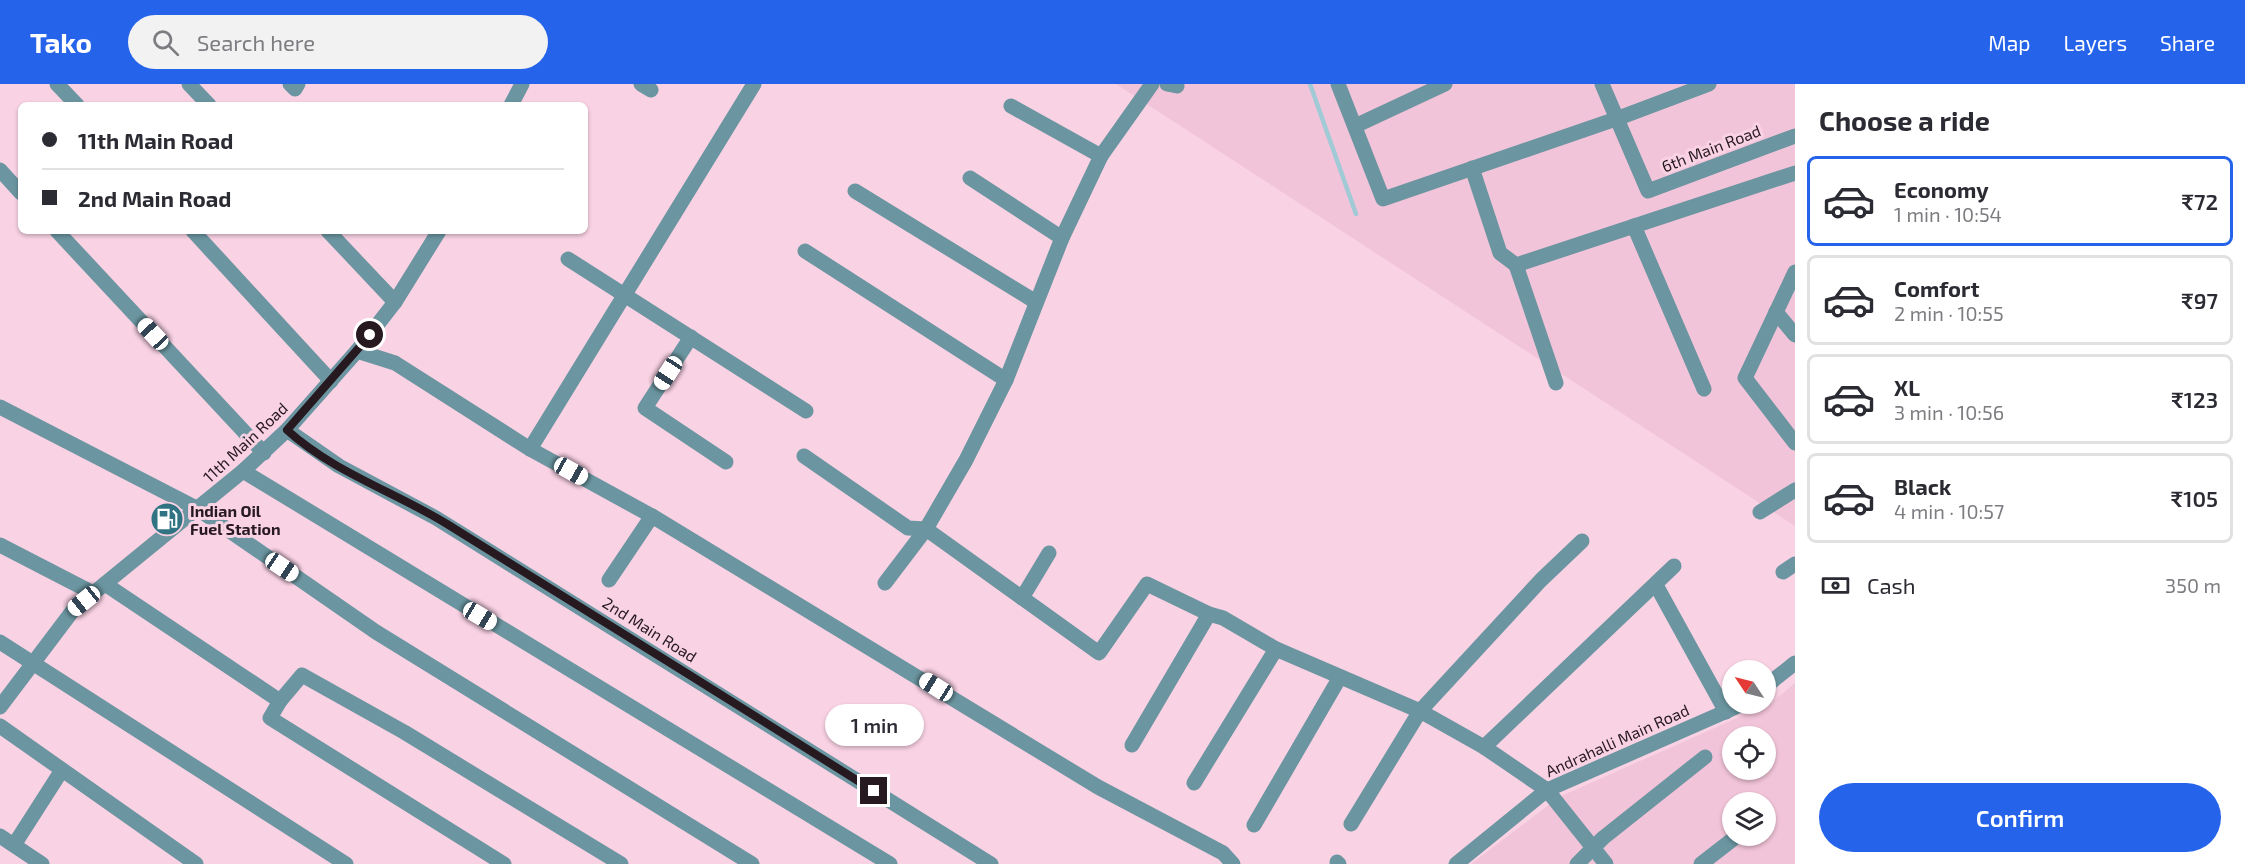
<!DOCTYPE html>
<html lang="en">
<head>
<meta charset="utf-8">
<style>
	body { margin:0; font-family:"Exo 2",sans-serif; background:#f2f2f3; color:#2b2b33; height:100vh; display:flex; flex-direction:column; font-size:22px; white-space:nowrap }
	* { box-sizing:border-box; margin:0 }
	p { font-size:20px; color:#7c7c81 }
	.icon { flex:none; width:33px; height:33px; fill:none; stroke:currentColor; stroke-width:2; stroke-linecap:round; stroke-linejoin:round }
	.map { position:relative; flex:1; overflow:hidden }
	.side { display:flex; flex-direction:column; background:#fff; width:450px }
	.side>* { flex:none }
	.hud { position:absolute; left:18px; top:18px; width:570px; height:132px; border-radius:9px; box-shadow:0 2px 4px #0004; display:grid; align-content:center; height:132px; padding:0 24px; background:#fff }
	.needle { width:39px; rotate:305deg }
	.buttons { position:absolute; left:1722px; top:576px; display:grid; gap:12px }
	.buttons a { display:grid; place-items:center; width:54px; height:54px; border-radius:50%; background:#fff; box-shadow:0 2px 4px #0004; font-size:30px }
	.end { position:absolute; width:27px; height:27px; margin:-14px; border:8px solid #26191f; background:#fff; box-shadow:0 0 0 3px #fff }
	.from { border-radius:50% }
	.bubble { position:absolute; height:42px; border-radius:21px; background:#fff; box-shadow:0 2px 4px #0004; font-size:20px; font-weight:600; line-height:42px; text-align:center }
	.car { position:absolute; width:18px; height:36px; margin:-18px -9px; border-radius:8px; box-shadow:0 0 4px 2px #0007; background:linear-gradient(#fff 24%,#345 0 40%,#fff 0 76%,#345 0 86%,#fff 0) }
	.hud b { display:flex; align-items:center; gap:21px; height:57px; font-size:22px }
	.hud b+b { border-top:2px solid #e1e1e2 }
	.hud i { width:15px; height:15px; background:#2b2b33 }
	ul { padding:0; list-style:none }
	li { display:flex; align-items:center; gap:18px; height:90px; margin:0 12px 9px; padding:0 12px; border:3px solid #e1e1e2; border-radius:9px }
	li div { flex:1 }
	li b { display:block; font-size:22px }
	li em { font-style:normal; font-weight:600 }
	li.current { border-color:#2563eb }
	li>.icon { width:54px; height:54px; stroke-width:1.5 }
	h2 { padding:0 24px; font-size:27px; line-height:72px }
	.pay { display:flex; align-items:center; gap:15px; height:66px; padding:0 24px; font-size:22px }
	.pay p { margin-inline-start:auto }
	.primary-button { display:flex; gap:12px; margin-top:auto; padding:12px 24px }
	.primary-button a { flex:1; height:69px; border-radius:36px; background:#2563eb; color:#fff; font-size:24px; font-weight:600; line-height:69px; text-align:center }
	header { display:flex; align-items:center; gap:36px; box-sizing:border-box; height:84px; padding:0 30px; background:#2563eb; color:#fff }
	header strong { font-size:28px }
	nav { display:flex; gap:33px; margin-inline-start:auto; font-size:21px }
	.search { width:420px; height:54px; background:#f2f2f3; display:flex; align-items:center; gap:15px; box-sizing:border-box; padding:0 21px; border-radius:33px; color:#7c7c81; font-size:22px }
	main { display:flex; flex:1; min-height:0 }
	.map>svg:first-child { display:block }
</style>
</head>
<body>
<header>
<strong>Tako</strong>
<div class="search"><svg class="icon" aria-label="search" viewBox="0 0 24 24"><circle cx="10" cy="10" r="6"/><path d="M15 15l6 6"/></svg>Search here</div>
<nav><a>Map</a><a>Layers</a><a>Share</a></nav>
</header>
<main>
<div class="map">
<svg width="1795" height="780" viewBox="0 0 1795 780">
	<rect width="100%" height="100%" fill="#f9d2e4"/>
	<!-- built -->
	<g fill="#f2c4d9" fill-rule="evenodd">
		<path d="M1116 0H1795V442Z"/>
		<path d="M1795 599V780H1471L1559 713 1771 619ZM1732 652H1766V686H1732ZM1732 718H1766V752H1732Z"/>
	</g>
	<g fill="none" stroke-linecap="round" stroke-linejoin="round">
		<!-- stream -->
		<path stroke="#a0cad5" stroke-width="4.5" d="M1310 0 1356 130"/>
		<!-- minor -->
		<g stroke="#6b95a0" stroke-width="15">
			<path d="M57 0 77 21"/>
			<path d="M189 0 209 21"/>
			<path d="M290 0 295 5 298 0"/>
			<path d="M641 0 651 6"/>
			<path d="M1167 0 1177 2"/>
			<path d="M1338 0 1383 115 1616 35 1709 0"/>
			<path d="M1602 0 1648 107 1795 52"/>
			<path d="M511 21 522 0"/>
			<path d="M1011 22 1101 72"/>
			<path d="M1355 42 1445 0"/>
			<path d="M1472 84 1500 169 1516 181 1795 89"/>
			<path d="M0 86 21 109"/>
			<path d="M970 94 1062 154"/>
			<path d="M855 107 1036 218"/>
			<path d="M1634 142 1704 305"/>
			<path d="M57 147 264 369"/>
			<path d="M193 147 331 297"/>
			<path d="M328 147 395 218"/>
			<path d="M805 167 1006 296"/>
			<path d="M568 175 806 327"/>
			<path d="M1516 181 1556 299"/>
			<path d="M1795 188 1745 294 1795 359"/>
			<path d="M1776 228 1795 251"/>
			<path d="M691 253 645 324 726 378"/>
			<path d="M357 267 395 279 530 365 652 432 1098 703 1223 769 1233 780"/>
			<path d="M0 323 198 425 376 548 752 780"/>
			<path d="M287 346 339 382 436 434 991 780"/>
			<path d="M530 365 754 0"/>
			<path d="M804 372 908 444 926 445 1099 569 1147 500 1209 530 1223 534 1276 565 1420 627 1541 496 1582 457"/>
			<path d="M243 387 890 780"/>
			<path d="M1760 428 1795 406"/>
			<path d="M0 461 93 509"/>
			<path d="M1783 488 1795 480"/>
			<path d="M609 496 652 432"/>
			<path d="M885 499 926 445 966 376 1006 296 1062 154 1101 72 1152 0"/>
			<path d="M105 500 280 617 302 591 404 648 621 780"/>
			<path d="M1656 501 1726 628"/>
			<path d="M1022 514 1049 469"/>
			<path d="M0 558 346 780"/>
			<path d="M1766 602 1795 579"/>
			<path d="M280 617 270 634 504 780"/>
			<path d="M0 623 74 525 243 387 287 346 357 267 395 218 439 147"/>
			<path d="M0 642 196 780"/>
			<path d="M1132 661 1209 530"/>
			<path d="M1484 663 1674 482"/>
			<path d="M1194 699 1276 565"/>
			<path d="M1351 740 1420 627 1484 663 1547 706 1606 780"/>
			<path d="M1254 741 1340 593"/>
			<path d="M0 752 42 780"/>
			<path d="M14 761 62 686"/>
			<path d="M1337 778 1339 780"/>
			<path d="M1456 780 1547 706 1743 620"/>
			<path d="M1577 780 1603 754 1705 673"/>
			<path d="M1701 780 1737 752"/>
		</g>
	</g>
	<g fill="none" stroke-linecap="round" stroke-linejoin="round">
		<!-- route -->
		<path stroke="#26191f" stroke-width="8" d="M370 251 287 346C333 388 395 408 447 440 590 529 732 617 874 707"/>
	</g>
	<!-- icons -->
	<defs>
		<g id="fuel-disc" transform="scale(1.725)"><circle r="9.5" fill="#307484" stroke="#f9d2e4"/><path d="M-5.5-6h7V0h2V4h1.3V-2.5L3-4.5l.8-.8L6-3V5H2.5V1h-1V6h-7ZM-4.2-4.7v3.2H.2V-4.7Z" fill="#fff"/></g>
	</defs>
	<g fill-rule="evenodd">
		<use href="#fuel-disc" x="167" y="435"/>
	</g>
	<g text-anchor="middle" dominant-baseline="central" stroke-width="6" stroke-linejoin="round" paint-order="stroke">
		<!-- street labels -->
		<g font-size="16" fill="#26191f" stroke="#f9d2e4">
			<text transform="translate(1711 64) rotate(-21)">6th Main Road</text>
			<text transform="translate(245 358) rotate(-43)">11th Main Road</text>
			<text transform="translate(650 545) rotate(32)">2nd Main Road</text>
			<text transform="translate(1617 656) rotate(-24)">Andrahalli Main Road</text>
		</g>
		<!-- poi labels -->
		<g font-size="16" font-weight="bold" fill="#26191f" stroke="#f9d2e4" text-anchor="start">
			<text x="190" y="426">Indian Oil<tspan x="190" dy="18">Fuel Station</tspan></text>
		</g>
	</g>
</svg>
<div class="buttons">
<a><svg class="needle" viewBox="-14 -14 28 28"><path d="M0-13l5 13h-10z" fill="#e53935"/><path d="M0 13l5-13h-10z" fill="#7c7c81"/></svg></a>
<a><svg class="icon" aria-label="locate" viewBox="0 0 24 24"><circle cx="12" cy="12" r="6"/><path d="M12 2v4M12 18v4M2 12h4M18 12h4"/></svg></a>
<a><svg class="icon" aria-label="layers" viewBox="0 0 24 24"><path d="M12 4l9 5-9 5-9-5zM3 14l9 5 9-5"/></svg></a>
</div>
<i class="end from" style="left:370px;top:251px"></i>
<i class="end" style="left:874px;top:707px"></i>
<div class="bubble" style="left:825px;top:620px;width:99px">1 min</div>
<i class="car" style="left:153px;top:250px;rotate:317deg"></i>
<i class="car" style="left:668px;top:289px;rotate:213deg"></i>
<i class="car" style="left:571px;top:387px;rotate:119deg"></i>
<i class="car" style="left:282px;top:483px;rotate:124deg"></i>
<i class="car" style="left:84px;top:517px;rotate:231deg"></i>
<i class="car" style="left:480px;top:532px;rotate:121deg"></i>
<i class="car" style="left:936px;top:603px;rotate:302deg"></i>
<div class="hud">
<b><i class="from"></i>11th Main Road</b>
<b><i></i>2nd Main Road</b>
</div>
</div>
<section class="side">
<h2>Choose a ride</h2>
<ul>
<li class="current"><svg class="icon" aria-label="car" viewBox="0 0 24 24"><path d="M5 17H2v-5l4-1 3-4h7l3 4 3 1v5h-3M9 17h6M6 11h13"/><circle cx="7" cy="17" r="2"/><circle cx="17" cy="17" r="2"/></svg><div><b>Economy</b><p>1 min · 10:54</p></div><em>₹72</em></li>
<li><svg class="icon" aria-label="car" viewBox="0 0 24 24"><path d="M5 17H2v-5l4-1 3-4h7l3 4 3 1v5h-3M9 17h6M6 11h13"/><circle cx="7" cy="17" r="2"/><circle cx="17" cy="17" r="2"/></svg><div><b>Comfort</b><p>2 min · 10:55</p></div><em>₹97</em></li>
<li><svg class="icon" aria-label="car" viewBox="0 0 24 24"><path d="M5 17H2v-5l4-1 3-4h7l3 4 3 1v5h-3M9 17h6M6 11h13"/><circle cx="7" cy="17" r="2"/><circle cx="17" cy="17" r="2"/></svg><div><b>XL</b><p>3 min · 10:56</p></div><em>₹123</em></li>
<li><svg class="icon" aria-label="car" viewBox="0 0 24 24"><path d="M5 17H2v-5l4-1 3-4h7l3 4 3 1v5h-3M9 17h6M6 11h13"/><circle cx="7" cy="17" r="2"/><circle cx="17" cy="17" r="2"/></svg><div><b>Black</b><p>4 min · 10:57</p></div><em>₹105</em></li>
</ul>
<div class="pay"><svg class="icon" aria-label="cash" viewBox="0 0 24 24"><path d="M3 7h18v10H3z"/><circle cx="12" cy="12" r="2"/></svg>Cash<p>350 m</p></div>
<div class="primary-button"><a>Confirm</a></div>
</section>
</main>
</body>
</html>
